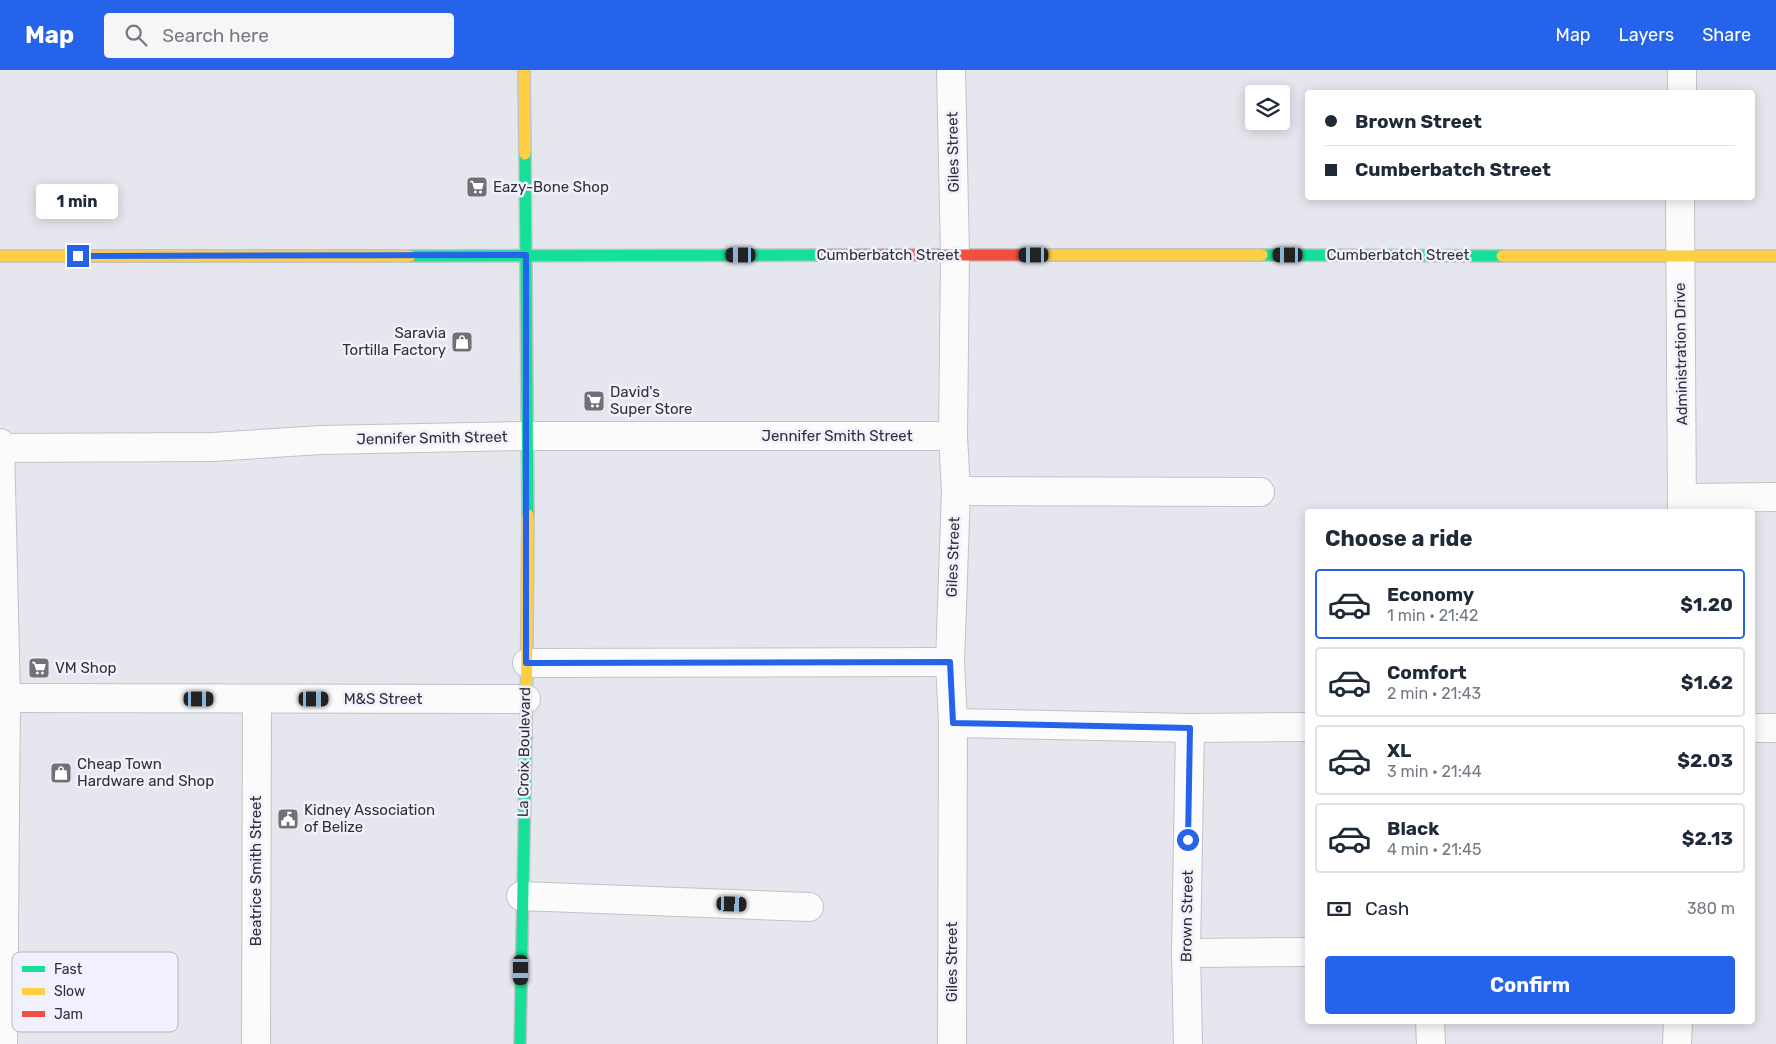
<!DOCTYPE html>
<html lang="en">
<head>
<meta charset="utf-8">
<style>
	body { margin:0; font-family:Rubik,sans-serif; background:#f6f6f7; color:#1f2937; height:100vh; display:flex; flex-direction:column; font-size:19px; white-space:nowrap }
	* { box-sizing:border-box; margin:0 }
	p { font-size:16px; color:#747a83 }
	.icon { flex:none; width:28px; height:28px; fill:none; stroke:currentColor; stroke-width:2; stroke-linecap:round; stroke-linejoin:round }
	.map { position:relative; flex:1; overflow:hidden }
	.side { position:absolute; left:1305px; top:439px; width:450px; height:515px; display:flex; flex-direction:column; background:#fff; border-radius:5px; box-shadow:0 2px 12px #0003 }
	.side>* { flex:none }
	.hud { position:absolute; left:1305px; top:20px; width:450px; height:110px; border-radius:5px; box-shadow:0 2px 12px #0003; display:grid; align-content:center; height:110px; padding:0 20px; background:#fff }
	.tools { position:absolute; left:1245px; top:15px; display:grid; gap:10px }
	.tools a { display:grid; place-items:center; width:45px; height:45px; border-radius:5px; background:#fff; box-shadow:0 2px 12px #0003; font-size:25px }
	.end { position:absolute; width:22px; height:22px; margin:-11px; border:6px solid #2563eb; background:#fff; box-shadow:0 0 0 2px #fff }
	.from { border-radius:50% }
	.bubble { position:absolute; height:35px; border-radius:5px; background:#fff; box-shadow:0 2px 12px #0003; font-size:16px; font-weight:700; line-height:35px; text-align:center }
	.car { position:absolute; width:15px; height:30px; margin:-15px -8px; border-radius:6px; box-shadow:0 0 4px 1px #0007; background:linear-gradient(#222 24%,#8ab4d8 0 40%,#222 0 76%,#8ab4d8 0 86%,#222 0) }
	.hud b { display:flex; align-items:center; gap:18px; height:48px; font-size:19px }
	.hud b+b { border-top:1px solid #e0e1e3 }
	.hud i { width:12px; height:12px; background:#1f2937 }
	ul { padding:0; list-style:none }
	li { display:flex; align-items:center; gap:15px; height:70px; margin:0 10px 8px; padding:0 10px; border:2px solid #e0e1e3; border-radius:5px }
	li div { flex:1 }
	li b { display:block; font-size:19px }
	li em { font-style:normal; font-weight:700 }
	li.on { border-color:#2563eb }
	li>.icon { width:45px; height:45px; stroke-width:1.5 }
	h2 { padding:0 20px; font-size:22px; line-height:60px }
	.pay { display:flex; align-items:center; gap:12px; height:55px; padding:0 20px; font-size:19px }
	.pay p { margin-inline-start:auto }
	.cta { display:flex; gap:10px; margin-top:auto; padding:10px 20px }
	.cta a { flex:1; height:58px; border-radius:5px; background:#2563eb; color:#fff; font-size:20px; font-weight:700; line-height:58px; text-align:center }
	header { display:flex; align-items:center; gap:30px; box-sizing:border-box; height:70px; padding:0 25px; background:#2563eb; color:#fff }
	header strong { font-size:24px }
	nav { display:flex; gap:28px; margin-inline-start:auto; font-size:18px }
	.search { width:350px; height:45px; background:#f6f6f7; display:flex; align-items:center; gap:12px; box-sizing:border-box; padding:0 18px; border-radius:5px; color:#747a83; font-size:19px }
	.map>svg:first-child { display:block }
</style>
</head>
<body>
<header>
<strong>Map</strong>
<div class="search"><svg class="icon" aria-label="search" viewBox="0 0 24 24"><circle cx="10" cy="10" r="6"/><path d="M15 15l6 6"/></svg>Search here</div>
<nav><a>Map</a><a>Layers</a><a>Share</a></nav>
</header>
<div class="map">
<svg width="1776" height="974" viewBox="0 0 1776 974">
	<rect width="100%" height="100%" fill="#e6e6ee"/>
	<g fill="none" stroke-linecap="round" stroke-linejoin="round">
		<!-- street casing -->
		<g stroke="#c3c2c9" stroke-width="30">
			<g id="street">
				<path d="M951 0 955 185 953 366 956 421 950 592 953 653 952 974"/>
				<path d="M1682 22V0"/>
				<path d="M1680 128 1682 441"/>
				<path d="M0 373 6 628 3 974"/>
				<path d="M0 378 213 377 321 370 527 366H953"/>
				<path d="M956 421 1260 422"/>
				<path d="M1682 428 1776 427"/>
				<path d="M527 593 950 592"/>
				<path d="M0 628 526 629"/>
				<path d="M953 653 1190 658 1308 657"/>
				<path d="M1752 658H1776"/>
				<path d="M521 826 809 837"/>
				<path d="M1186 883 1308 882"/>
				<path d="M1430 951 1431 974"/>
				<path d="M256 974 257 629"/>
				<path d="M1188 974 1186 883 1190 658"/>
				<path d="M1677 974 1678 951"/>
			</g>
		</g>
		<!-- fast casing -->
		<g stroke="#c3c2c9" stroke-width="14">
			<g id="fast">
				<path d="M525 84 528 445"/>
				<path d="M1262 185 1502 186"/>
				<path d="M410 186 822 185"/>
				<path d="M520 974 526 662"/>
			</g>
		</g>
		<!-- slow casing -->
		<g stroke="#c3c2c9" stroke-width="14">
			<g id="slow">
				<path d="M524 0 525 84"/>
				<path d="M1031 185H1262"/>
				<path d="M0 186H410"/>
				<path d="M1502 186H1776"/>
				<path d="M526 662 528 445"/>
			</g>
		</g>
		<!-- jam casing -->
		<g stroke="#c3c2c9" stroke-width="14">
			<path id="jam" d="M822 185H1031"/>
		</g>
		<!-- street -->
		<use href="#street" stroke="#fbfbfc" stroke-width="28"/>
		<!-- fast -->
		<use href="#fast" stroke="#16e098" stroke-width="11"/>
		<!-- slow -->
		<use href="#slow" stroke="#ffcf43" stroke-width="11"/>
		<!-- jam -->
		<use href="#jam" stroke="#f24e42" stroke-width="11"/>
	</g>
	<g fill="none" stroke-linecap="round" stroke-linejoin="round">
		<!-- route -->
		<path stroke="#2563eb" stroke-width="6" d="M78 186 526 185V593L950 592 953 653 1190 658 1188 770"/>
	</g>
	<!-- icons -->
	<defs>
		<g id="supermarket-square" transform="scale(1.125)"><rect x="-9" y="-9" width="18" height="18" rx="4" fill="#707076" stroke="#f1f0fe"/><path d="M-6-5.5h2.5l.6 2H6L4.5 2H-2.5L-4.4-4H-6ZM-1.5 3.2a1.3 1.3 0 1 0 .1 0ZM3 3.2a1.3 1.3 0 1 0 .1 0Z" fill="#fff"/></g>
		<g id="shop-square" transform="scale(1.125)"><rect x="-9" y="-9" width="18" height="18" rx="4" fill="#707076" stroke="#f1f0fe"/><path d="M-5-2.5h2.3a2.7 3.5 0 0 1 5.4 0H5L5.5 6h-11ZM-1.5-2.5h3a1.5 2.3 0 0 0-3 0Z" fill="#fff"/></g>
		<g id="civic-square" transform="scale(1.125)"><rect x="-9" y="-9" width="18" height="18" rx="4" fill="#707076" stroke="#f1f0fe"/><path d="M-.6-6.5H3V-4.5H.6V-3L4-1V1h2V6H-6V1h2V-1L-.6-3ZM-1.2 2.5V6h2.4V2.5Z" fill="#fff"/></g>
	</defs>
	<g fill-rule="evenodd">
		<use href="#supermarket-square" x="477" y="117"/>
		<use href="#shop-square" x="462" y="272"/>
		<use href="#supermarket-square" x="594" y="331"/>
		<use href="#supermarket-square" x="39" y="598"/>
		<use href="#shop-square" x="61" y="703"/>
		<use href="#civic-square" x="288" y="749"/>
	</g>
	<g text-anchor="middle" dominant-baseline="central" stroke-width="5" stroke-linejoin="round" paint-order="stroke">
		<!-- street labels -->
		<g font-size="15" fill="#303035" stroke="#f1f0fe">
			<text transform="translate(953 82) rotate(-91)">Giles Street</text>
			<text x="888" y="185">Cumberbatch Street</text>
			<text x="1398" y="185">Cumberbatch Street</text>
			<text transform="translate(1681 284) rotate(-91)">Administration Drive</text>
			<text x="837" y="366">Jennifer Smith Street</text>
			<text transform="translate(432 368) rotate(-1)">Jennifer Smith Street</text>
			<text transform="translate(953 487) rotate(-88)">Giles Street</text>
			<text x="383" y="629">M&amp;S Street</text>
			<text transform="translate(524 682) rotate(-89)">La Croix Boulevard</text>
			<text transform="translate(256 801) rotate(-90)">Beatrice Smith Street</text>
			<text transform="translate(1187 846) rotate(-89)">Brown Street</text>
			<text transform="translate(952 892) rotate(-90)">Giles Street</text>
		</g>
		<!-- poi labels -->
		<g font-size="15" fill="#303035" stroke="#f1f0fe" text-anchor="start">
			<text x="493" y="117">Eazy-Bone Shop</text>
			<text x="446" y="263" text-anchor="end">Saravia<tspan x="446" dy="17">Tortilla Factory</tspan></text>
			<text x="610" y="322">David's<tspan x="610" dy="17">Super Store</tspan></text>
			<text x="55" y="598">VM Shop</text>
			<text x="77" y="694">Cheap Town<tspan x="77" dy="17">Hardware and Shop</tspan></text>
			<text x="304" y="740">Kidney Association<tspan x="304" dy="17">of Belize</tspan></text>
		</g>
	</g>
	<!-- legend -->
	<rect x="12" y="882" width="166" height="80" rx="8" fill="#f1f0fe" stroke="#b7b6c2" stroke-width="1"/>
	<rect x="22" y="896" width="23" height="6" fill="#16e098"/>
	<rect x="22" y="918" width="23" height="7" fill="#ffcf43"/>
	<rect x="22" y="941" width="23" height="6" fill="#f24e42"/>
	<g font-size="14" fill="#303035">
		<text x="54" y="904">Fast</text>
		<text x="54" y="926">Slow</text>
		<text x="54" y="949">Jam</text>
	</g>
</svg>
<div class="tools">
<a><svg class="icon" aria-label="layers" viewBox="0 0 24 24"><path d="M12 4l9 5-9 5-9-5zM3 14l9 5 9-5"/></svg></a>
</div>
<i class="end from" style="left:1188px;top:770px"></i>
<i class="end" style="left:78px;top:186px"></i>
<div class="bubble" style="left:36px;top:114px;width:82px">1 min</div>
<i class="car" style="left:741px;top:185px;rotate:270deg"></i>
<i class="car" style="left:1034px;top:185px;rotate:270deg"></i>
<i class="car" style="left:1288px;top:185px;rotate:270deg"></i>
<i class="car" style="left:199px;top:629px;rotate:90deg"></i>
<i class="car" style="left:314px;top:629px;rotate:90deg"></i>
<i class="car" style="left:732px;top:834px;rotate:92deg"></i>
<i class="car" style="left:521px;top:900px;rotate:180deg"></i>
<div class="hud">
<b><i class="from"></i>Brown Street</b>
<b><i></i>Cumberbatch Street</b>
</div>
<section class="side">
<h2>Choose a ride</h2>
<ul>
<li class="on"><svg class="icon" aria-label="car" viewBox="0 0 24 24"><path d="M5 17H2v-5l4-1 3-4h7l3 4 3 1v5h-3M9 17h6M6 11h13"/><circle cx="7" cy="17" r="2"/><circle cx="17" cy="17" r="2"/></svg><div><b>Economy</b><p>1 min · 21:42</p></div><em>$1.20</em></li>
<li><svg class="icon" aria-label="car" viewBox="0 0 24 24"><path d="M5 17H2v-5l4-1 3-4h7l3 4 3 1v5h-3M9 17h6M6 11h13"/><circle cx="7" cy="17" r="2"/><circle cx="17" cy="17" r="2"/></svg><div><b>Comfort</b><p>2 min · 21:43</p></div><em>$1.62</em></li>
<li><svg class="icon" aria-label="car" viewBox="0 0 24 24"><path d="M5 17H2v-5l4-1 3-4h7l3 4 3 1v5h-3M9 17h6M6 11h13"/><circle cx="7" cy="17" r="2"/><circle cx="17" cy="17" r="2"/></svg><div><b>XL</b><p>3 min · 21:44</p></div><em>$2.03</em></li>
<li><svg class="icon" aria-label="car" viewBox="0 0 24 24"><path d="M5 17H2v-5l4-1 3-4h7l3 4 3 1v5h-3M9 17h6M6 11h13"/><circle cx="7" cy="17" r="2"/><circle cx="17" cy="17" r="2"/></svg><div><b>Black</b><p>4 min · 21:45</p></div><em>$2.13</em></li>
</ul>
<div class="pay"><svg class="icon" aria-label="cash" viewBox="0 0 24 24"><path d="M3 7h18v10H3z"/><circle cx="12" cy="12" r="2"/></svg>Cash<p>380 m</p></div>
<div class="cta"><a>Confirm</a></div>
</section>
</div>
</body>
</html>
